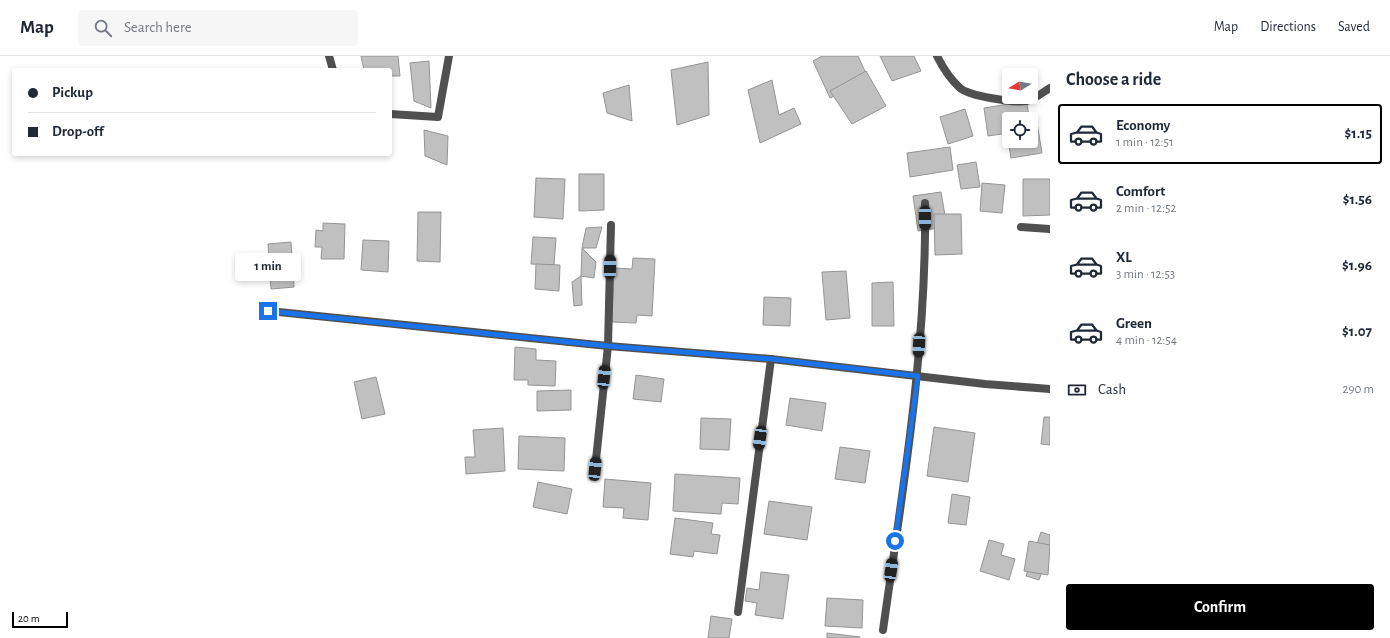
<!DOCTYPE html>
<html lang="en">
<head>
<meta charset="utf-8">
<style>
	body { margin:0; font-family:"Alegreya Sans",sans-serif; background:#f6f6f7; color:#1f2937; height:100vh; display:flex; flex-direction:column; font-size:15px; white-space:nowrap }
	* { box-sizing:border-box; margin:0 }
	p { font-size:13px; color:#747a83 }
	.icon { flex:none; width:22px; height:22px; fill:none; stroke:currentColor; stroke-width:2; stroke-linecap:round; stroke-linejoin:round }
	.map { position:relative; flex:1; overflow:hidden }
	.panel { display:flex; flex-direction:column; background:#fff; width:340px }
	.panel>* { flex:none }
	.guide { position:absolute; left:12px; top:12px; width:380px; height:88px; border-radius:4px; box-shadow:0 2px 6px #0003; display:grid; align-content:center; height:88px; padding:0 16px; background:#fff }
	.needle { width:26px; rotate:259deg }
	.controls { position:absolute; left:1002px; top:12px; display:grid; gap:8px }
	.controls a { display:grid; place-items:center; width:36px; height:36px; border-radius:4px; background:#fff; box-shadow:0 2px 6px #0003; font-size:20px }
	.scale { position:absolute; left:12px; bottom:10px; width:56px; box-sizing:border-box; padding-left:4px; border:2px solid #000; border-top:0; font-size:11px; line-height:14px; white-space:nowrap; color:#000; -webkit-text-stroke:3px #fff; paint-order:stroke }
	.end { position:absolute; width:18px; height:18px; margin:-9px; border:5px solid #1a73e8; background:#fff; box-shadow:0 0 0 2px #fff }
	.from { border-radius:50% }
	.bubble { position:absolute; height:28px; border-radius:4px; background:#fff; box-shadow:0 2px 6px #0003; font-size:13px; font-weight:700; line-height:28px; text-align:center }
	.car { position:absolute; width:12px; height:24px; margin:-12px -6px; border-radius:5px; box-shadow:0 0 3px 1px #0007; background:linear-gradient(#222 24%,#8ab4d8 0 40%,#222 0 76%,#8ab4d8 0 86%,#222 0) }
	.guide b { display:flex; align-items:center; gap:14px; height:38px; font-size:15px }
	.guide b+b { border-top:1px solid #e0e1e3 }
	.guide i { width:10px; height:10px; background:#1f2937 }
	ul { padding:0; list-style:none }
	li { display:flex; align-items:center; gap:12px; height:60px; margin:0 8px 6px; padding:0 8px; border:2px solid transparent; border-radius:4px }
	li div { flex:1 }
	li b { display:block; font-size:15px }
	li em { font-style:normal; font-weight:700 }
	li.on { border-color:#000 }
	li>.icon { width:36px; height:36px; stroke-width:1.5 }
	h2 { padding:0 16px; font-size:18px; line-height:48px }
	.pay { display:flex; align-items:center; gap:10px; height:44px; padding:0 16px; font-size:15px }
	.pay p { margin-inline-start:auto }
	.action { display:flex; gap:8px; margin-top:auto; padding:8px 16px }
	.action a { flex:1; height:46px; border-radius:4px; background:#000; color:#fff; font-size:16px; font-weight:700; line-height:46px; text-align:center }
	header { display:flex; align-items:center; gap:24px; box-sizing:border-box; height:56px; padding:0 20px; background:#fff; border-bottom:1px solid #e0e1e3 }
	header strong { font-size:19px }
	nav { display:flex; gap:22px; margin-inline-start:auto; font-size:14px }
	.search { width:280px; height:36px; background:#f6f6f7; display:flex; align-items:center; gap:10px; box-sizing:border-box; padding:0 14px; border-radius:4px; color:#747a83; font-size:15px }
	main { display:flex; flex:1; min-height:0 }
	.map>svg:first-child { display:block }
</style>
</head>
<body>
<header>
<strong>Map</strong>
<div class="search"><svg class="icon" aria-label="search" viewBox="0 0 24 24"><circle cx="10" cy="10" r="6"/><path d="M15 15l6 6"/></svg>Search here</div>
<nav><a>Map</a><a>Directions</a><a>Saved</a></nav>
</header>
<main>
<div class="map">
<svg width="1050" height="582" viewBox="0 0 1050 582">
	<rect width="100%" height="100%" fill="#fff"/>
	<!-- building -->
	<g fill="#c0c0c0" stroke="#949494">
		<path d="M361 0H398L400 20H390V14H364Z"/>
		<path d="M822 0H858L869 24 830 42 813 5Z"/>
		<path d="M880 0H914L921 15 892 25Z"/>
		<path d="M429 5 431 52 414 45 410 7Z"/>
		<path d="M708 6 709 59 677 69 671 14Z"/>
		<path d="M866 15 886 50 852 68 830 35Z"/>
		<path d="M772 24 779 59 794 52 801 68 760 87 748 34Z"/>
		<path d="M629 29 632 65 607 57 603 37Z"/>
		<path d="M1027 45 1029 63H1009V77L988 80 984 52Z"/>
		<path d="M965 53 973 80 948 88 940 61Z"/>
		<path d="M1037 67 1042 97 1011 102 1006 72 1009 71V85H1031V68Z"/>
		<path d="M424 74 448 80 447 109 425 100Z"/>
		<path d="M950 91 953 114 910 121 907 97Z"/>
		<path d="M976 106 980 131 961 133 957 109Z"/>
		<path d="M579 118H604V154L579 155Z"/>
		<path d="M536 122 565 123 563 163 534 161Z"/>
		<path d="M1023 123H1050V159L1023 160Z"/>
		<path d="M982 127 1005 129 1002 157 980 155Z"/>
		<path d="M941 136 947 171 918 175 913 140Z"/>
		<path d="M418 156H441L440 206 417 205Z"/>
		<path d="M934 158H961L962 198 935 199Z"/>
		<path d="M323 167 345 168 344 203H321L322 191H315L316 174 323 175Z"/>
		<path d="M602 171 596 192H582L586 172Z"/>
		<path d="M533 181 556 182 554 209 531 208Z"/>
		<path d="M363 184 389 185 388 216 361 214Z"/>
		<path d="M291 186 294 231 271 233 268 188Z"/>
		<path d="M582 192 596 206 594 222 581 220Z"/>
		<path d="M633 202 655 203 652 260 637 259 636 267 612 266 614 212 632 213Z"/>
		<path d="M536 208 560 209 559 235 535 233Z"/>
		<path d="M846 215 850 262 826 264 822 216Z"/>
		<path d="M581 220 582 249 574 250 572 226Z"/>
		<path d="M893 226 894 270H872V227Z"/>
		<path d="M764 241 791 242 790 270 763 269Z"/>
		<path d="M515 291 536 293V304L556 305 555 330 528 329V324H514Z"/>
		<path d="M636 319 664 323 661 346 633 343Z"/>
		<path d="M376 321 385 358 362 363 354 326Z"/>
		<path d="M571 334V354L537 355V335Z"/>
		<path d="M790 342 826 347 822 375 786 369Z"/>
		<path d="M1044 361H1050V389L1041 388Z"/>
		<path d="M701 362 731 363 729 394 700 393Z"/>
		<path d="M934 371 975 377 968 426 927 420Z"/>
		<path d="M503 372 505 415 466 418 465 401H475L473 374Z"/>
		<path d="M519 380 565 382 564 415 518 413Z"/>
		<path d="M840 391 870 395 865 427 835 423Z"/>
		<path d="M675 418 740 422 738 448 722 447 721 458 673 455Z"/>
		<path d="M605 423 651 427 648 464 623 462 624 452 603 451Z"/>
		<path d="M538 426 572 433 567 458 533 451Z"/>
		<path d="M952 438 970 441 966 469 948 467Z"/>
		<path d="M769 445 812 451 807 484 764 478Z"/>
		<path d="M675 462 713 467 711 478 720 479 717 498 694 495 693 501 670 498Z"/>
		<path d="M1041 476 1050 479V493L1039 524 1026 520Z"/>
		<path d="M989 484 1004 488 1001 499 1015 503 1009 524 980 515Z"/>
		<path d="M1029 485 1050 489 1048 519 1024 515Z"/>
		<path d="M761 516 789 519 783 563 755 559 757 547 745 545 747 532 759 534Z"/>
		<path d="M827 542 863 544 862 572 825 570Z"/>
		<path d="M711 560 732 563 729 582H708Z"/>
		<path d="M827 577 860 581V582H827Z"/>
	</g>
	<g fill="none" stroke-linecap="round" stroke-linejoin="round">
		<!-- street -->
		<g stroke="#505050" stroke-width="8">
			<path d="M329 0 333 14"/>
			<path d="M937 0C943 12 950 23 960 32 969 40 1014 47 1026 45 1034 44 1043 36 1050 32"/>
			<path d="M390 58 438 61 449 0"/>
			<path d="M1021 171 1050 173"/>
			<path d="M269 255 608 290 771 303 985 328 1050 333"/>
			<path d="M595 413 608 290 611 169"/>
			<path d="M738 556 771 303"/>
			<path d="M883 574C903 432 927 290 925 147"/>
		</g>
	</g>
	<g fill="none" stroke-linecap="round" stroke-linejoin="round">
		<!-- route -->
		<path stroke="#1a73e8" stroke-width="5" d="M268 255 608 290 771 303 918 320 895 485"/>
	</g>
</svg>
<div class="controls">
<a><svg class="needle" viewBox="-14 -14 28 28"><path d="M0-13l5 13h-10z" fill="#e53935"/><path d="M0 13l5-13h-10z" fill="#747a83"/></svg></a>
<a><svg class="icon" aria-label="locate" viewBox="0 0 24 24"><circle cx="12" cy="12" r="6"/><path d="M12 2v4M12 18v4M2 12h4M18 12h4"/></svg></a>
</div>
<div class="scale">20 m</div>
<i class="end from" style="left:895px;top:485px"></i>
<i class="end" style="left:268px;top:255px"></i>
<div class="bubble" style="left:235px;top:197px;width:66px">1 min</div>
<i class="car" style="left:925px;top:162px;rotate:179deg"></i>
<i class="car" style="left:610px;top:211px;rotate:1deg"></i>
<i class="car" style="left:919px;top:289px;rotate:183deg"></i>
<i class="car" style="left:604px;top:321px;rotate:6deg"></i>
<i class="car" style="left:760px;top:382px;rotate:188deg"></i>
<i class="car" style="left:595px;top:413px;rotate:6deg"></i>
<i class="car" style="left:891px;top:514px;rotate:8deg"></i>
<div class="guide">
<b><i class="from"></i>Pickup</b>
<b><i></i>Drop-off</b>
</div>
</div>
<section class="panel">
<h2>Choose a ride</h2>
<ul>
<li class="on"><svg class="icon" aria-label="car" viewBox="0 0 24 24"><path d="M5 17H2v-5l4-1 3-4h7l3 4 3 1v5h-3M9 17h6M6 11h13"/><circle cx="7" cy="17" r="2"/><circle cx="17" cy="17" r="2"/></svg><div><b>Economy</b><p>1 min · 12:51</p></div><em>$1.15</em></li>
<li><svg class="icon" aria-label="car" viewBox="0 0 24 24"><path d="M5 17H2v-5l4-1 3-4h7l3 4 3 1v5h-3M9 17h6M6 11h13"/><circle cx="7" cy="17" r="2"/><circle cx="17" cy="17" r="2"/></svg><div><b>Comfort</b><p>2 min · 12:52</p></div><em>$1.56</em></li>
<li><svg class="icon" aria-label="car" viewBox="0 0 24 24"><path d="M5 17H2v-5l4-1 3-4h7l3 4 3 1v5h-3M9 17h6M6 11h13"/><circle cx="7" cy="17" r="2"/><circle cx="17" cy="17" r="2"/></svg><div><b>XL</b><p>3 min · 12:53</p></div><em>$1.96</em></li>
<li><svg class="icon" aria-label="car" viewBox="0 0 24 24"><path d="M5 17H2v-5l4-1 3-4h7l3 4 3 1v5h-3M9 17h6M6 11h13"/><circle cx="7" cy="17" r="2"/><circle cx="17" cy="17" r="2"/></svg><div><b>Green</b><p>4 min · 12:54</p></div><em>$1.07</em></li>
</ul>
<div class="pay"><svg class="icon" aria-label="cash" viewBox="0 0 24 24"><path d="M3 7h18v10H3z"/><circle cx="12" cy="12" r="2"/></svg>Cash<p>290 m</p></div>
<div class="action"><a>Confirm</a></div>
</section>
</main>
</body>
</html>
